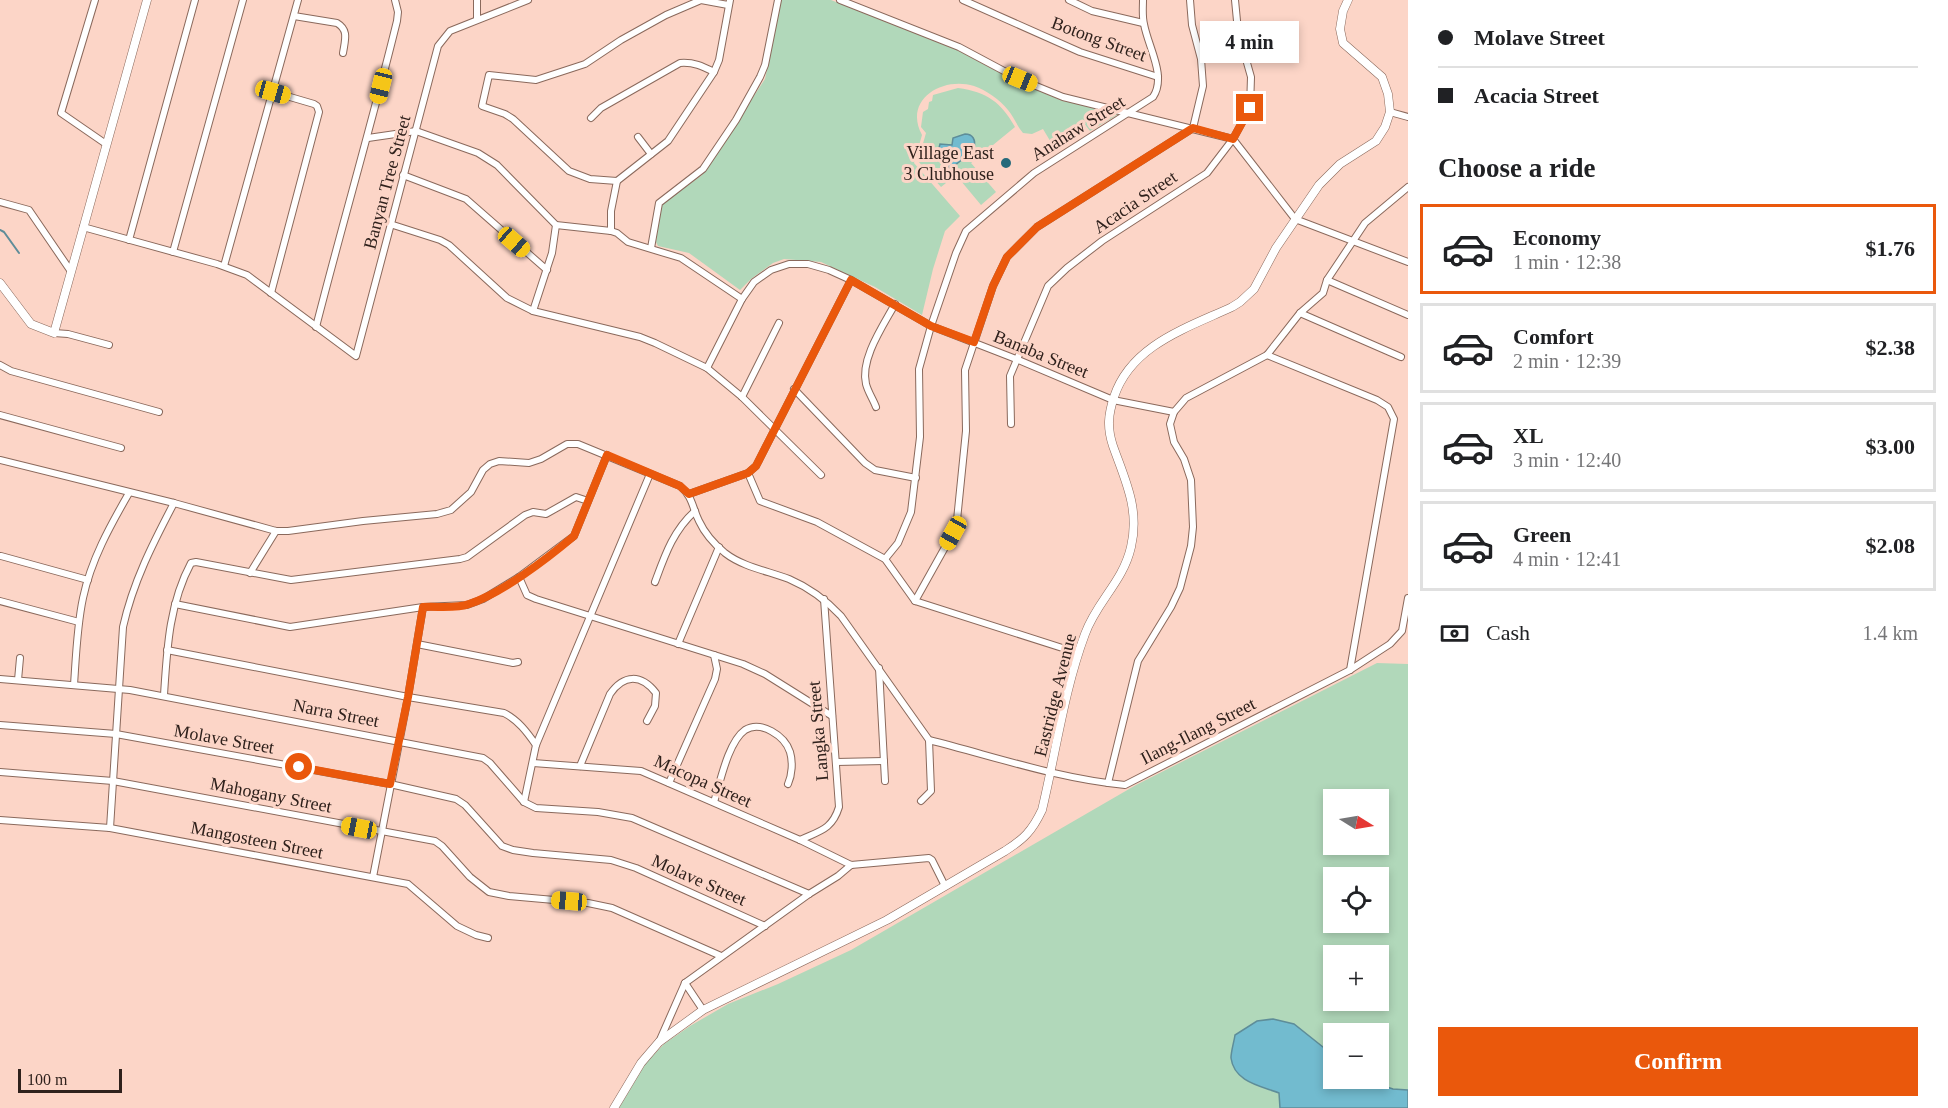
<!DOCTYPE html>
<html lang="en">
<head>
<meta charset="utf-8">
<style>
	body { margin:0; font-family:"Times New Roman",serif; background:#f6f6f6; color:#202124; height:100vh; display:flex; flex-direction:column; font-size:22px; white-space:nowrap }
	* { box-sizing:border-box; margin:0 }
	p { font-size:20px; color:#757577 }
	.icon { flex:none; width:33px; height:33px; fill:none; stroke:currentColor; stroke-width:2; stroke-linecap:round; stroke-linejoin:round }
	.map { position:relative; flex:1; overflow:hidden }
	.sheet { display:flex; flex-direction:column; background:#fff; width:540px }
	.sheet>* { flex:none }
	.banner { display:grid; align-content:center; height:132px; padding:0 30px; background:#fff }
	.needle { width:39px; rotate:101deg }
	.controls { position:absolute; left:1323px; top:789px; display:grid; gap:12px }
	.controls a { display:grid; place-items:center; width:66px; height:66px; border-radius:0px; background:#fff; box-shadow:0 3px 9px #0003; font-size:30px }
	.scale { position:absolute; left:18px; bottom:15px; width:104px; box-sizing:border-box; padding-left:6px; border:3px solid #2f211c; border-top:0; font-size:16px; line-height:21px; white-space:nowrap; color:#2f211c; -webkit-text-stroke:4px #fcd5c7; paint-order:stroke }
	.end { position:absolute; width:27px; height:27px; margin:-14px; border:8px solid #ea580c; background:#fff; box-shadow:0 0 0 3px #fff }
	.from { border-radius:50% }
	.bubble { position:absolute; height:42px; border-radius:0px; background:#fff; box-shadow:0 3px 9px #0003; font-size:20px; font-weight:800; line-height:42px; text-align:center }
	.car { position:absolute; width:18px; height:36px; margin:-18px -9px; border-radius:8px; box-shadow:0 0 4px 2px #0007; background:linear-gradient(#f5c518 24%,#345 0 40%,#f5c518 0 76%,#345 0 86%,#f5c518 0) }
	.banner b { display:flex; align-items:center; gap:21px; height:57px; font-size:22px }
	.banner b+b { border-top:2px solid #e0e0e0 }
	.banner i { width:15px; height:15px; background:#202124 }
	ul { padding:0; list-style:none }
	li { display:flex; align-items:center; gap:18px; height:90px; margin:0 12px 9px; padding:0 18px; border:3px solid #e0e0e0; border-radius:0px }
	li div { flex:1 }
	li b { display:block; font-size:22px }
	li em { font-style:normal; font-weight:800 }
	li.on { border-color:#ea580c }
	li>.icon { width:54px; height:54px; stroke-width:1.5 }
	h2 { padding:0 30px; font-size:27px; line-height:72px }
	.pay { display:flex; align-items:center; gap:15px; height:66px; padding:0 30px; font-size:22px }
	.pay p { margin-inline-start:auto }
	.button { display:flex; gap:12px; margin-top:auto; padding:12px 30px }
	.button a { flex:1; height:69px; border-radius:0px; background:#ea580c; color:#fff; font-size:24px; font-weight:800; line-height:69px; text-align:center }
	main { display:flex; flex:1; min-height:0 }
	.map>svg:first-child { display:block }
</style>
</head>
<body>
<main>
<div class="map">
<svg width="1408" height="1108" viewBox="0 0 1408 1108">
	<rect width="100%" height="100%" fill="#fcd5c7"/>
	<!-- green -->
	<g fill="#b1d8ba" fill-rule="evenodd">
		<path d="M781 0H831L957 50 1017 82 1063 101 1117 110 1119 114 1090 131 1083 122 1086 128 1055 149 1043 129 1032 134 1023 133C1017 126 1014 117 1008 110 1000 100 986 90 974 86 942 76 903 100 922 135L914 163 960 216 945 231 933 269 922 315 875 287 821 262 784 259 773 263 751 279 740 290 689 253 658 246 656 242 661 205 702 175 765 79Z"/>
		<path d="M958 88C987 92 1001 102 1015 127L971 163 996 192 981 205 956 175 941 187 918 161 926 133 921 127 923 112 928 109 929 102 932 101 933 95Z"/>
		<path d="M1377 663 1408 664V1108H619L646 1063 664 1044 690 1026 728 1004 778 984 851 950 1136 785ZM1334 800H1378V844H1334ZM1334 878H1378V922H1334ZM1334 956H1378V1000H1334ZM1334 1034H1378V1078H1334Z"/>
	</g>
	<!-- water -->
	<g fill="#72bbcf" stroke="#5e8d99" stroke-width="1.5">
		<path d="M965 134C973 134 976 140 974 148L972 146 968 148 972 152 950 169 947 164 948 159 938 152 940 144 952 145 953 138Z"/>
		<path d="M1273 1019 1294 1024 1333 1055 1334 1078 1363 1079 1393 1089 1408 1090V1108H1280L1279 1093C1261 1086 1234 1082 1231 1058 1231 1051 1234 1042 1235 1035L1257 1021Z"/>
	</g>
	<g fill="none" stroke-linecap="round" stroke-linejoin="round">
		<!-- stream -->
		<path stroke="#5e8d99" stroke-width="2" d="M0 230 4 232 19 253"/>
		<!-- minor casing -->
		<g stroke="#8a695c" stroke-width="8">
			<g id="minor">
				<path d="M95 0 61 113 106 144"/>
				<path d="M477 0V19"/>
				<path d="M840 0 959 47 1019 79 1063 97 1233 139 1295 219 1408 262"/>
				<path d="M963 0 1080 52 1158 77"/>
				<path d="M1069 0 1092 11 1143 23"/>
				<path d="M294 16 337 23C349 30 345 40 343 53"/>
				<path d="M1390 112 1408 117"/>
				<path d="M591 118 601 108 680 63C694 62 702 66 714 72"/>
				<path d="M638 137 651 154"/>
				<path d="M368 138 416 131 478 153 497 165 556 225 611 231 617 233 628 242 681 258 742 299"/>
				<path d="M403 175 466 199 547 270"/>
				<path d="M617 181 590 179 569 171 513 119 505 114 482 106 489 75 536 80 585 64 621 40 666 15 701 0 728 5"/>
				<path d="M0 202 29 210 70 270"/>
				<path d="M390 224 440 240 449 245 507 298 533 311 640 337 655 343 707 368 742 397 821 475"/>
				<path d="M83 227 217 264 247 275 356 356 438 46 450 31 528 0"/>
				<path d="M611 231V211L617 181 668 141 714 72 719 60 730 0"/>
				<path d="M129 240 195 0"/>
				<path d="M651 248 659 203 703 169 736 120 760 77 765 65 778 0"/>
				<path d="M173 252 243 0"/>
				<path d="M224 266 298 0"/>
				<path d="M1327 280 1408 315"/>
				<path d="M271 293 319 112 317 106 314 104 273 92"/>
				<path d="M533 311 552 253 556 225"/>
				<path d="M1300 313 1401 357"/>
				<path d="M316 327C342 225 372 123 397 21L398 12 395 0"/>
				<path d="M54 333 68 334 109 345"/>
				<path d="M1267 355 1377 400 1388 407 1394 419 1350 670"/>
				<path d="M0 365 11 371 159 412"/>
				<path d="M707 368 742 299 754 282 771 270 789 264H808L829 270 851 280 931 326 1016 359 1113 400 1174 412"/>
				<path d="M794 389 865 463 875 470 916 478"/>
				<path d="M742 397 779 323"/>
				<path d="M876 407C873 399 868 392 866 384 860 359 883 326 895 304"/>
				<path d="M0 415 121 448"/>
				<path d="M1011 424 1010 376 1048 286 1067 268 1102 241 1207 173 1233 139 1250 108 1251 77 1238 31 1235 0"/>
				<path d="M0 460 174 503 276 531H288L363 521 437 514 451 510 471 492 483 470 490 464 499 461 529 463 541 459 567 444H578L680 486C693 497 692 507 699 521 705 534 714 544 725 553 743 567 768 571 789 579 810 588 826 600 841 616L929 740C993 756 1059 779 1125 785L1350 670 1390 644 1402 631 1408 598"/>
				<path d="M748 473 760 501 817 522 885 559 915 601 1078 653"/>
				<path d="M689 494 748 473 756 466 851 280"/>
				<path d="M1 556 88 580"/>
				<path d="M885 559 898 543 911 512 920 437 919 369 931 326 956 253 966 231 1034 173 1153 97C1167 76 1148 47 1144 24 1142 16 1143 8 1143 0"/>
				<path d="M250 573 276 531"/>
				<path d="M519 577 527 595 536 599 743 664 765 674 832 716"/>
				<path d="M655 582C665 555 673 531 695 511"/>
				<path d="M0 601 79 622"/>
				<path d="M915 601 953 533 957 520 966 431 965 370 993 286 1007 257 1037 227 1193 128 1203 86 1201 59 1192 25 1190 0"/>
				<path d="M175 604 290 627 423 607 467 605 483 599 519 577 574 536 607 455"/>
				<path d="M417 644 513 663 518 662"/>
				<path d="M678 644 719 547"/>
				<path d="M167 650 408 697 504 713C518 720 527 732 536 745"/>
				<path d="M879 668 885 781"/>
				<path d="M0 679 130 690 483 758 490 763 524 802 536 808 598 812 632 818 809 894"/>
				<path d="M18 680 20 658"/>
				<path d="M74 685C76 656 77 626 83 598 91 560 110 526 129 493"/>
				<path d="M164 695C167 649 169 604 191 563L196 562 291 580 460 559 467 557 525 515 533 512 546 514 576 497 588 501"/>
				<path d="M0 725 116 734 390 784 456 799 465 805 502 846 513 850 533 853 611 860 636 868 765 926"/>
				<path d="M836 762 884 761"/>
				<path d="M533 763 641 771 800 840 851 865"/>
				<path d="M580 766 610 694C624 674 641 674 656 693L655 706 647 721"/>
				<path d="M0 772 113 781 435 841 442 846 470 877 489 892 509 896 588 903 612 908 721 956"/>
				<path d="M669 783 715 679 717 669 714 655"/>
				<path d="M1108 783 1138 661 1171 607 1180 588 1191 546 1193 527 1191 480 1184 459 1174 442 1170 424 1174 412 1186 398 1267 355 1300 313 1323 293 1327 280 1365 223 1408 187"/>
				<path d="M921 801 931 791 929 740"/>
				<path d="M524 802 536 745 650 474"/>
				<path d="M714 802C720 783 728 742 745 730 761 720 785 736 790 752 793 762 792 775 788 784"/>
				<path d="M0 820 110 828 408 884 457 926 476 935 488 938"/>
				<path d="M110 828 123 627C133 582 153 543 174 503"/>
				<path d="M800 840C819 831 832 830 839 807L824 599"/>
				<path d="M851 865 929 858 932 860 945 886"/>
				<path d="M373 877 408 697 423 607"/>
				<path d="M685 983 809 894 838 876 851 865"/>
				<path d="M685 983 703 1010"/>
				<path d="M659 1042 685 983"/>
			</g>
		</g>
		<!-- tertiary casing -->
		<g stroke="#8a695c" stroke-width="9">
			<g id="tertiary">
				<path d="M0 283 31 324 54 333 147 0"/>
				<path d="M614 1108 641 1063 659 1042 703 1010 887 920 1005 851C1024 839 1032 831 1042 810 1056 752 1064 690 1085 634 1097 601 1123 582 1131 547 1140 509 1125 480 1113 446 1107 428 1108 415 1114 397 1131 345 1187 328 1232 307L1240 302 1254 289 1276 248 1319 185 1340 164 1376 141 1385 127 1390 112 1388 94 1382 77 1343 43 1340 29 1343 11 1348 0"/>
			</g>
		</g>
		<!-- minor -->
		<use href="#minor" stroke="#fff" stroke-width="6"/>
		<!-- tertiary -->
		<use href="#tertiary" stroke="#fff" stroke-width="8"/>
	</g>
	<g fill="none" stroke-linecap="round" stroke-linejoin="round">
		<!-- route -->
		<path stroke="#ea580c" stroke-width="8" d="M299 767 390 784 408 697 423 607C437 606 456 609 469 604 501 594 548 558 574 536L607 455 680 486 689 494 748 473 756 466 851 280 931 326 974 342 993 286 1007 257 1037 227 1193 128 1233 139 1250 108"/>
	</g>
	<!-- markers -->
	<circle fill="#266a7b" stroke="#fcd5c7" stroke-width="2" cx="1006" cy="163" r="6"/>
	<g text-anchor="middle" dominant-baseline="central" stroke-width="6" stroke-linejoin="round" paint-order="stroke">
		<!-- street labels -->
		<g font-size="18" fill="#2f211c" stroke="#fcd5c7">
			<text transform="translate(1099 39) rotate(20)">Botong Street</text>
			<text transform="translate(1078 128) rotate(-32)">Anahaw Street</text>
			<text transform="translate(387 182) rotate(-75)">Banyan Tree Street</text>
			<text transform="translate(1135 202) rotate(-34)">Acacia Street</text>
			<text transform="translate(1041 354) rotate(22)">Banaba Street</text>
			<text transform="translate(1055 695) rotate(-76)">Eastridge Avenue</text>
			<text transform="translate(336 713) rotate(11)">Narra Street</text>
			<text transform="translate(818 731) rotate(-95)">Langka Street</text>
			<text transform="translate(1198 731) rotate(-27)">Ilang-Ilang Street</text>
			<text transform="translate(224 739) rotate(10)">Molave Street</text>
			<text transform="translate(703 781) rotate(24)">Macopa Street</text>
			<text transform="translate(271 795) rotate(11)">Mahogany Street</text>
			<text transform="translate(257 840) rotate(11)">Mangosteen Street</text>
			<text transform="translate(699 880) rotate(24)">Molave Street</text>
		</g>
		<!-- poi labels -->
		<g font-size="18" fill="#2f211c" stroke="#fcd5c7" text-anchor="end">
			<text x="994" y="153">Village East<tspan x="994" dy="21">3 Clubhouse</tspan></text>
		</g>
	</g>
</svg>
<div class="controls">
<a><svg class="needle" viewBox="-14 -14 28 28"><path d="M0-13l5 13h-10z" fill="#e53935"/><path d="M0 13l5-13h-10z" fill="#757577"/></svg></a>
<a><svg class="icon" aria-label="locate" viewBox="0 0 24 24"><circle cx="12" cy="12" r="6"/><path d="M12 2v4M12 18v4M2 12h4M18 12h4"/></svg></a>
<a>+</a>
<a>−</a>
</div>
<div class="scale">100 m</div>
<i class="end from" style="left:299px;top:767px"></i>
<i class="end" style="left:1250px;top:108px"></i>
<div class="bubble" style="left:1200px;top:21px;width:99px">4 min</div>
<i class="car" style="left:1020px;top:79px;rotate:112deg"></i>
<i class="car" style="left:381px;top:86px;rotate:194deg"></i>
<i class="car" style="left:273px;top:92px;rotate:106deg"></i>
<i class="car" style="left:514px;top:242px;rotate:131deg"></i>
<i class="car" style="left:953px;top:533px;rotate:209deg"></i>
<i class="car" style="left:359px;top:828px;rotate:281deg"></i>
<i class="car" style="left:569px;top:901px;rotate:275deg"></i>
</div>
<section class="sheet">
<div class="banner">
<b><i class="from"></i>Molave Street</b>
<b><i></i>Acacia Street</b>
</div>
<h2>Choose a ride</h2>
<ul>
<li class="on"><svg class="icon" aria-label="car" viewBox="0 0 24 24"><path d="M5 17H2v-5l4-1 3-4h7l3 4 3 1v5h-3M9 17h6M6 11h13"/><circle cx="7" cy="17" r="2"/><circle cx="17" cy="17" r="2"/></svg><div><b>Economy</b><p>1 min · 12:38</p></div><em>$1.76</em></li>
<li><svg class="icon" aria-label="car" viewBox="0 0 24 24"><path d="M5 17H2v-5l4-1 3-4h7l3 4 3 1v5h-3M9 17h6M6 11h13"/><circle cx="7" cy="17" r="2"/><circle cx="17" cy="17" r="2"/></svg><div><b>Comfort</b><p>2 min · 12:39</p></div><em>$2.38</em></li>
<li><svg class="icon" aria-label="car" viewBox="0 0 24 24"><path d="M5 17H2v-5l4-1 3-4h7l3 4 3 1v5h-3M9 17h6M6 11h13"/><circle cx="7" cy="17" r="2"/><circle cx="17" cy="17" r="2"/></svg><div><b>XL</b><p>3 min · 12:40</p></div><em>$3.00</em></li>
<li><svg class="icon" aria-label="car" viewBox="0 0 24 24"><path d="M5 17H2v-5l4-1 3-4h7l3 4 3 1v5h-3M9 17h6M6 11h13"/><circle cx="7" cy="17" r="2"/><circle cx="17" cy="17" r="2"/></svg><div><b>Green</b><p>4 min · 12:41</p></div><em>$2.08</em></li>
</ul>
<div class="pay"><svg class="icon" aria-label="cash" viewBox="0 0 24 24"><path d="M3 7h18v10H3z"/><circle cx="12" cy="12" r="2"/></svg>Cash<p>1.4 km</p></div>
<div class="button"><a>Confirm</a></div>
</section>
</main>
</body>
</html>
